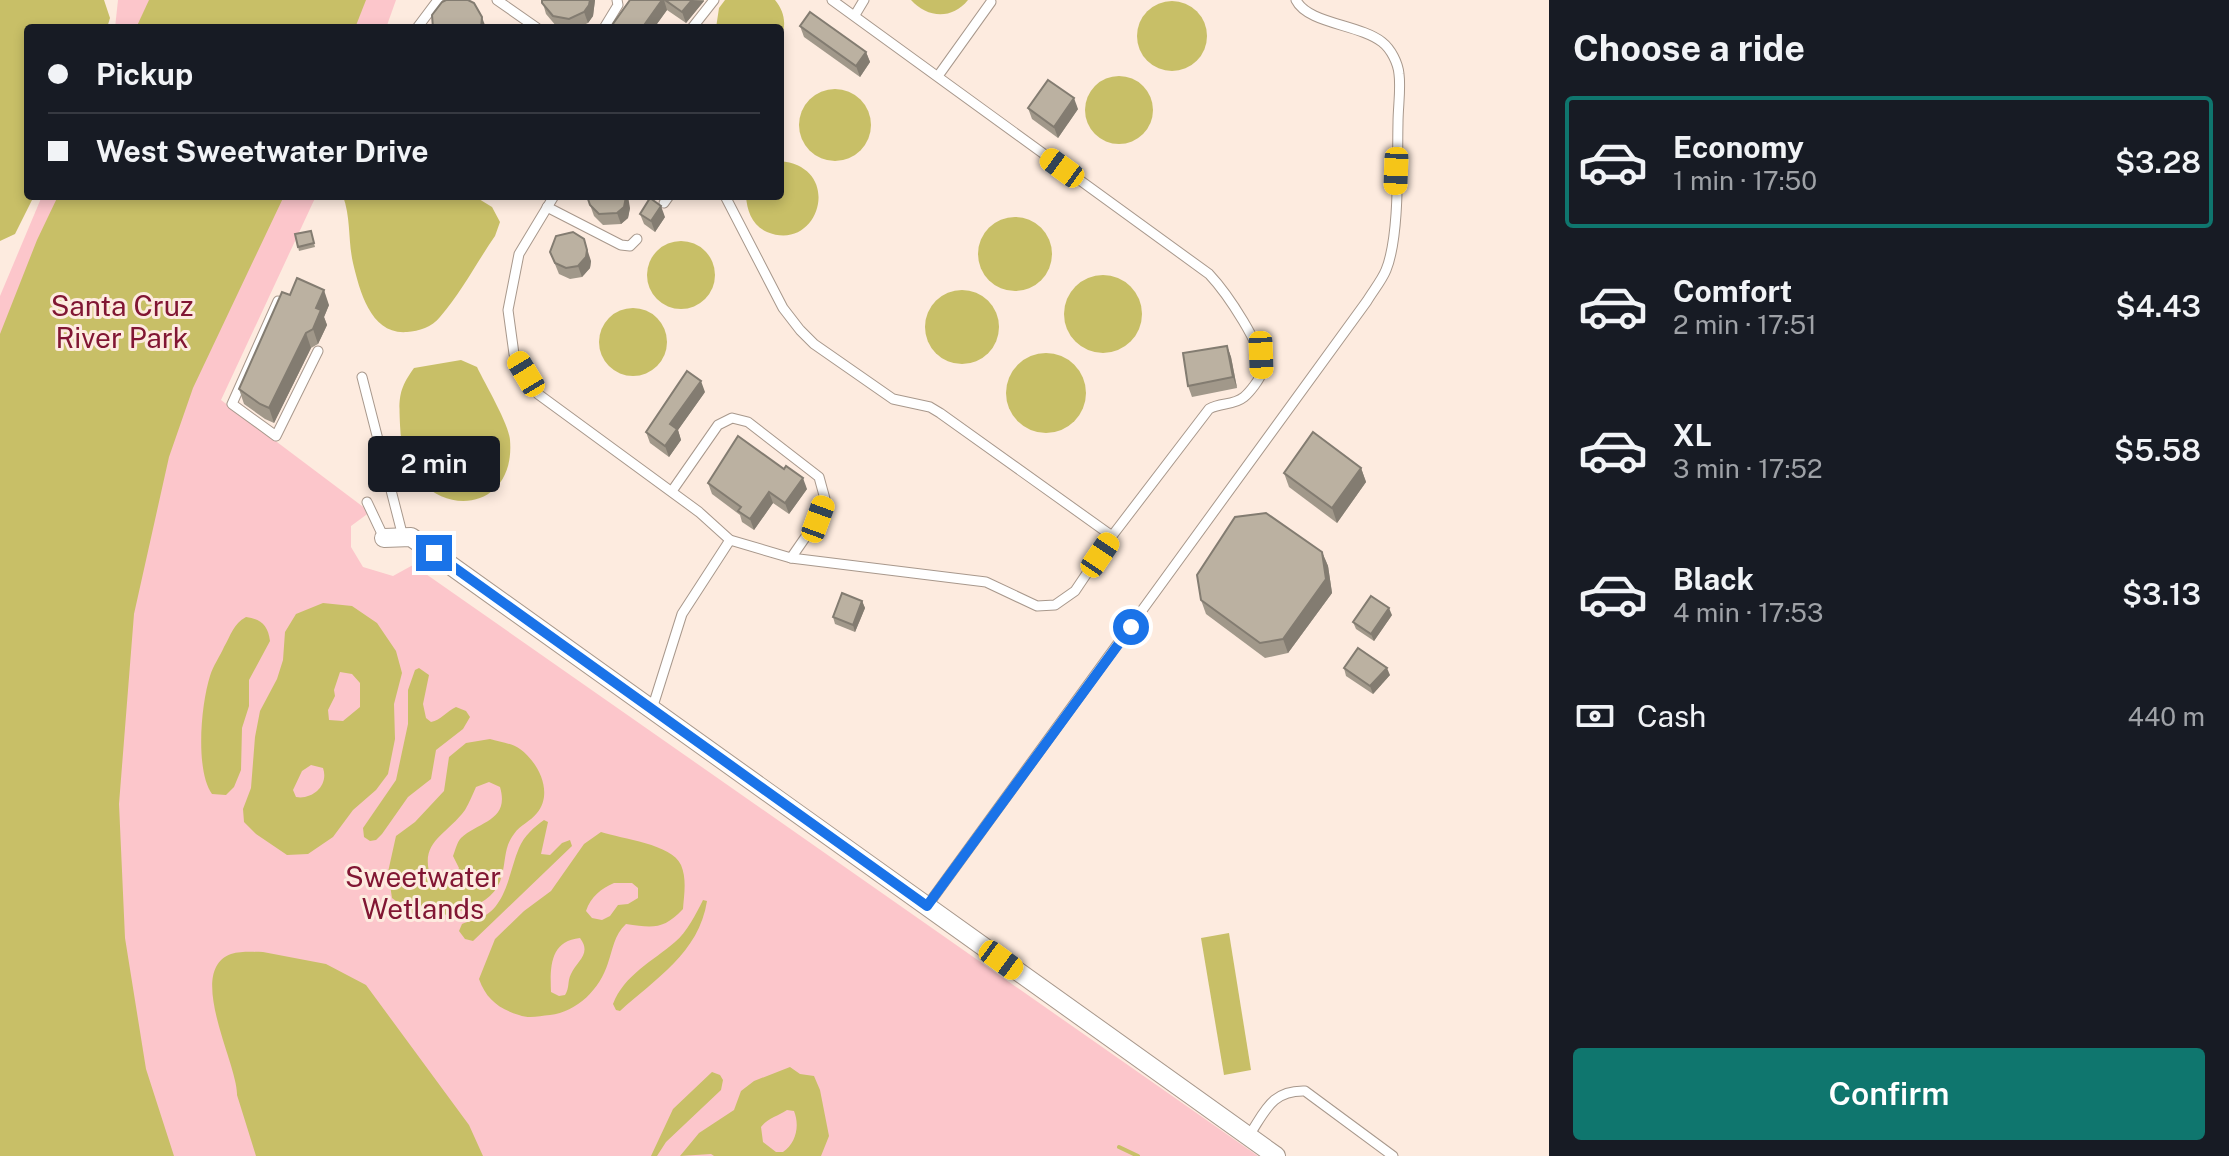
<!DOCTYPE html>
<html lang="en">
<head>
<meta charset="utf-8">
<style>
	body { margin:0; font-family:"Public Sans",sans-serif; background:#20242c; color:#f1f3f6; height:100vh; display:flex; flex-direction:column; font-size:30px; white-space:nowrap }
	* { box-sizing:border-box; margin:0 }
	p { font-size:26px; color:#9ea1a6 }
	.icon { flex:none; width:44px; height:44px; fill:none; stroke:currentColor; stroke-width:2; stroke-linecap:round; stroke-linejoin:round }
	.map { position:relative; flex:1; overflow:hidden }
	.drawer { display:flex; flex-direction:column; background:#171b24; width:680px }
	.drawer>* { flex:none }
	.top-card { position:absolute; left:24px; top:24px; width:760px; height:176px; border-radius:8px; box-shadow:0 4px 12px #0003; display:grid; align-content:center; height:176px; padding:0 24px; background:#171b24 }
	.end { position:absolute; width:36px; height:36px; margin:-18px; border:10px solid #1a73e8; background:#fff; box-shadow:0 0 0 4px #fff }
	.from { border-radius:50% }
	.bubble { position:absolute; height:56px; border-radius:8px; background:#171b24; box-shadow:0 4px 12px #0003; font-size:26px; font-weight:600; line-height:56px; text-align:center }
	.car { position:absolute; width:24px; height:48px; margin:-24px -12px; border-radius:10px; box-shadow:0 0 6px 2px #0007; background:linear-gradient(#f5c518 24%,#345 0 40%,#f5c518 0 76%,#345 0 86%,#f5c518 0) }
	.top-card b { display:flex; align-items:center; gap:28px; height:76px; font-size:30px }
	.top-card b+b { border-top:2px solid #363941 }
	.top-card i { width:20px; height:20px; background:#f1f3f6 }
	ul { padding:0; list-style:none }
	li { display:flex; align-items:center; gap:24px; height:132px; margin:0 16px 12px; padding:0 8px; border:4px solid transparent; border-radius:8px }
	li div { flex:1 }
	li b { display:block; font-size:30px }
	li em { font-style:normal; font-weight:600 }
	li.selected { border-color:#0f766e }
	li>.icon { width:72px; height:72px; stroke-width:1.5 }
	h2 { padding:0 24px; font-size:36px; line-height:96px }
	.pay { display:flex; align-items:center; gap:20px; height:88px; padding:0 24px; font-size:30px }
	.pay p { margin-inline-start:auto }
	.action { display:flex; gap:16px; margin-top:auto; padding:16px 24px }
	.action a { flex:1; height:92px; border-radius:8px; background:#0f766e; color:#fff; font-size:32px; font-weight:600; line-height:92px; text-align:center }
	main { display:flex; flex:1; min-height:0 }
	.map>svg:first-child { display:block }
</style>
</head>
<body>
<main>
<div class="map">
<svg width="1549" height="1156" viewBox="0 0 1549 1156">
	<rect width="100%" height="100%" fill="#fdebdf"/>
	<!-- green -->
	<g fill="#fcc6cb">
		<path d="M118 0H396L386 28H115Z"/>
		<path d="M42 196H316L221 400 370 512 351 526V547L363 567 393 576 413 565 1258 1156H0V296Z"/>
	</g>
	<!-- water -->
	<g fill="#c8bf67" fill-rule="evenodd">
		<path d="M0 0H104L110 18 107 28H28V196H34L15 234 0 241Z"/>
		<path d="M149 0H366L355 28H136Z"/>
		<path d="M725 0H775C785 12 787 26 780 40V28H716L719 8Z"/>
		<path d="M911 0H968C952 20 927 18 911 0Z"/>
		<circle cx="1172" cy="36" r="35"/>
		<circle cx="1119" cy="110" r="34"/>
		<circle cx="835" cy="125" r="36"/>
		<path d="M780 161C845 167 819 254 767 232 752 225 747 211 746 196H780Z"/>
		<path d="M58 196H284L193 388 169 457 134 614 119 804 125 938 146 1069 174 1156H0V334L37 240Z"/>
		<path d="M343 196H474L492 207 500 222 495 236C477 262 461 293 440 317 432 327 419 331 407 332 371 335 360 292 353 263 348 241 351 218 343 196Z"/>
		<circle cx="1015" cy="254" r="37"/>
		<circle cx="681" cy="275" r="34"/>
		<circle cx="1103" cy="314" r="39"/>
		<circle cx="962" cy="327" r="37"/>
		<circle cx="633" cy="342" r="34"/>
		<circle cx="1046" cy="393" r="40"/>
		<path d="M461 360 477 367C485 384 509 424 510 440 517 526 403 521 400 425 399 399 398 390 414 368Z"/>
		<path d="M323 603 352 606 377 623 396 651 402 673 394 704 395 739 388 774 376 790 353 810 333 837 308 854 287 855 256 834 244 822 243 809 251 788 255 737 260 711 277 679 283 660 285 632 296 614ZM340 672 352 674 360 683V707L343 721 329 720 328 710 335 696 334 690ZM311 765 323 768C329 785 313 800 296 797L293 790 302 771Z"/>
		<path d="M246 617C261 619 268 625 270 641L249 680V706L242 728 241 770 234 787 226 795 212 794C195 770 201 704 210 676 213 666 220 656 224 647 231 635 233 624 246 617Z"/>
		<path d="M419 668 429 675 423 704 426 718 431 722C441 720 447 711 456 707L466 711 470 717 463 729 436 750 431 779 408 797 382 834 376 840 370 841 364 837 363 828 396 780 408 724V690L415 670Z"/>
		<path d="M490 739C499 742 512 743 520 749 538 762 554 792 537 813 531 821 520 825 514 834 504 847 506 860 502 875 494 910 449 914 420 919L392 898 388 872 396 836 415 822 444 791 449 757 466 743ZM489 782 500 787C510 821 479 821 461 838 457 842 455 851 453 856L459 868C453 882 446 883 432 881 417 842 445 837 465 810 469 803 473 794 476 787Z"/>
		<path d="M544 820 548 822 541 854 550 855 562 843 570 840 572 846 473 941 465 939 459 931 462 924C468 921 475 921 480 918 507 907 509 871 519 848 524 836 534 827 544 820Z"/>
		<path d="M601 832C622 839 672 844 681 865 687 879 684 895 683 909 663 930 653 928 626 924 614 935 613 949 608 963 600 989 577 1012 550 1015 539 1016 529 1019 519 1015 499 1009 486 999 479 979L495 939 524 911 551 891 584 844ZM614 883H632L638 888V898L628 904 618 905 610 916 602 920 592 918 586 911C591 896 601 889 614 883ZM580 938C592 954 577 961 571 974 567 982 570 987 565 995L559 996 551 992C550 967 550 941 580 938Z"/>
		<path d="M703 900 707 901C699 953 655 979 620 1011L616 1010 613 1004C624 975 653 961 675 942 687 932 696 914 703 900Z"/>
		<path d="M1229 933 1251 1070 1224 1075 1201 938Z"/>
		<path d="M263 952 326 964 366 985 469 1125 483 1156H256L237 1095C238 1064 185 971 231 954 241 951 253 952 263 952Z"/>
		<path d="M790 1067 800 1074 814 1076 820 1090 829 1136 821 1156H714L711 1154 680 1156 699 1133 734 1110 741 1091 754 1081ZM787 1110 794 1111C800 1126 796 1143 783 1152H776L763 1142 761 1127C768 1118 778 1116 787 1110Z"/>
		<path d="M712 1072 720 1075 723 1080 721 1090 666 1142 657 1156H651L673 1109Z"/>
	</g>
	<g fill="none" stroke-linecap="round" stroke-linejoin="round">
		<!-- stream -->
		<path stroke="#c8bf67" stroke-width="4" d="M1119 1147 1138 1156"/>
		<!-- lane casing -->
		<g stroke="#a8988c" stroke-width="11">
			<g id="lane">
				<path d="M497 0 537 28"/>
				<path d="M855 15 864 0"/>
				<path d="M417 28 438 0"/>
				<path d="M604 28 618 5 617 0"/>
				<path d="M692 28 714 0"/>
				<path d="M938 76 991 2"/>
				<path d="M554 196 519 254 508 310 514 354 538 394 699 512 730 540 791 558 986 582 1037 606 1055 605 1075 591 1112 536 1209 409C1221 402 1233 406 1244 397 1250 392 1260 379 1262 372 1266 349 1225 291 1209 274L832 0"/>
				<path d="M725 196 783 308 800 330 814 344 893 399 930 407 940 413 1112 536"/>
				<path d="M664 203 669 196"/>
				<path d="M547 207 621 245 630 246 637 239"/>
				<path d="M278 301 232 404 276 436 318 351"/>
				<path d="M362 377 403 537"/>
				<path d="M672 491 718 425 732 418 748 422 819 477 825 499 818 519 791 558"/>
				<path d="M367 502 384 538"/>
				<path d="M652 709 682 614 730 540"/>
				<path d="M927 906 1367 301C1373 291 1382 280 1386 270 1400 236 1397 161 1398 123 1398 107 1401 89 1399 74 1398 63 1391 49 1382 42 1359 24 1308 24 1296 0"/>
				<path d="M1248 1137C1265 1112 1271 1090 1305 1091L1393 1156"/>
			</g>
		</g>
		<!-- street casing -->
		<g stroke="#a8988c" stroke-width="20">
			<path id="street" d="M384 538 411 537 1276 1156"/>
		</g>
		<!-- lane -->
		<use href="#lane" stroke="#fff" stroke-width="9"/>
		<!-- street -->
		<use href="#street" stroke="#fff" stroke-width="18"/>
	</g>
	<!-- wall -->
	<g fill="#a1988a">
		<path d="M542 0H595L593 16 588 23 577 28 557 27 546 14Z"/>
		<path d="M630 0H704V1L686 23 667 10 654 28H610Z"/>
		<path d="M800 26 866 52 870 62 860 77 804 37Z"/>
		<path d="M1028 108 1078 109 1058 138 1032 119Z"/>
		<path d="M588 199 630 208 628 218 621 224 603 225 594 216Z"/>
		<path d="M640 214 665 217 655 232 644 224Z"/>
		<path d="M311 231 315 247 299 251 295 234Z"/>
		<path d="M550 252 591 261 590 268 582 277 570 279 559 274Z"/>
		<path d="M290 295 329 305 324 317 327 325 318 344 311 348 274 423 265 419 244 404 239 389Z"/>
		<path d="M1227 346 1231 357 1237 388 1192 397 1188 386Z"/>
		<path d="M705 392 678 430 681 440 669 457 650 443 646 432Z"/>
		<path d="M1361 468 1366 482 1337 523 1289 487 1284 473Z"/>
		<path d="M708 483 807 489 789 514 773 503 754 530 742 522 740 515 712 494Z"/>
		<path d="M1322 552 1328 566 1332 593 1288 653 1265 658 1206 614 1201 600Z"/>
		<path d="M862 601 865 608 855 632 835 624 833 617Z"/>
		<path d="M1392 615 1374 641 1356 629 1353 622Z"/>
		<path d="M1344 668 1390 675 1373 694 1346 676Z"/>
	</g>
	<!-- shaded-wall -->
	<g fill="#837c71">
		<path d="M590 0H595L593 16 588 23 584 12Z"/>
		<path d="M662 0H664L667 10 654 28H642Z"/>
		<path d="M692 0 704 1 686 23 682 12Z"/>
		<path d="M482 17 486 28H481Z"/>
		<path d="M866 52 870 62 860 77 856 66Z"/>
		<path d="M1074 98 1078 109 1058 138 1054 127Z"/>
		<path d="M626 196H628L630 208 628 218 621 224 617 213Z"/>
		<path d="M661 206 665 217 655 232 651 221Z"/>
		<path d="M584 239 591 261 590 268 582 277 578 266Z"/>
		<path d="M324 290 329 305 324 317 327 325 318 344 313 329 316 308Z"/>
		<path d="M306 333 311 348 274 423 269 408Z"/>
		<path d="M1227 346 1231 357 1237 388 1233 377Z"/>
		<path d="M701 381 705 392 678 430 681 440 669 457 665 446 670 424Z"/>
		<path d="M1361 468 1366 482 1337 523 1332 508Z"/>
		<path d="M803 478 807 489 789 514 785 503Z"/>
		<path d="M769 492 773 503 754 530 750 519Z"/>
		<path d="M1322 552 1328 566 1332 593 1288 653 1283 639Z"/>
		<path d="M862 601 865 608 855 632 853 625Z"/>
		<path d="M1389 608 1392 615 1374 641 1371 634Z"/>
		<path d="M1387 668 1390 675 1373 694 1370 686Z"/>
	</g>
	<!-- building -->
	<g fill="#bbb1a1" stroke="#837c71" stroke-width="2">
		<path d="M446 0H468L474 3 482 17 481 28H433L432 15 442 2Z"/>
		<path d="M542 0H590L589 5 584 12 569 19 553 16 542 3Z"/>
		<path d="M630 0H662L642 28H610Z"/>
		<path d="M665 0H692L682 12Z"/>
		<path d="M810 12 866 52 856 66 800 26Z"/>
		<path d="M1048 80 1074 98 1054 127 1028 108Z"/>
		<path d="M589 196H626V197L624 207 617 213 599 214 590 205 588 199Z"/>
		<path d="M650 198 661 206 651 221 640 214Z"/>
		<path d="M311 231 314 243 298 247 295 234Z"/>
		<path d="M573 232 584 239 587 250 586 257 578 266 566 268 555 263 550 252 556 236Z"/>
		<path d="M297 278 324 290 316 308 321 310 313 329 306 333 269 408 260 404 239 389 282 292 290 295Z"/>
		<path d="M1227 346 1233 377 1188 386 1183 353Z"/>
		<path d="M687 371 701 381 670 424 677 429 665 446 646 432Z"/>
		<path d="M1313 432 1361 468 1332 508 1284 473Z"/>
		<path d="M738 436 784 469 786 466 803 478 785 503 769 492 750 519 738 511 741 507 708 483Z"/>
		<path d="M1266 513 1322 552 1326 579 1283 639 1260 643 1201 600 1197 575 1235 517Z"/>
		<path d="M842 593 862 601 853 625 833 617Z"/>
		<path d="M1371 596 1389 608 1371 634 1353 622Z"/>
		<path d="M1358 648 1387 668 1370 686 1344 668Z"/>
	</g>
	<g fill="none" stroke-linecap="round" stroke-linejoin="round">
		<!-- route -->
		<path stroke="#1a73e8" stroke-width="10" d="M434 553 927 906 1131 627"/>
	</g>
	<g text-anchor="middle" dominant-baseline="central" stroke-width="6" stroke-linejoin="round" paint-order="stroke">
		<!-- park labels -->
		<g font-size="28" fill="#811633" stroke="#fdebdf">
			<text x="122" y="305">Santa Cruz<tspan x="122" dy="32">River Park</tspan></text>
			<text x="423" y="876">Sweetwater<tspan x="423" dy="32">Wetlands</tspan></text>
		</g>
	</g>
</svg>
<i class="end from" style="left:1131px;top:627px"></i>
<i class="end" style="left:434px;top:553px"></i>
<div class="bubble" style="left:368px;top:436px;width:132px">2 min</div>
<i class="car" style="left:1062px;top:168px;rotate:306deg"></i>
<i class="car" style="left:1396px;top:171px;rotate:182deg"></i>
<i class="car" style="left:1261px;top:355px;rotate:178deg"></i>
<i class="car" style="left:526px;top:374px;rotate:329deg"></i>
<i class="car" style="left:818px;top:519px;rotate:20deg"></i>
<i class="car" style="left:1100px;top:555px;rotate:34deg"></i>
<i class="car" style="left:1001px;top:960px;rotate:126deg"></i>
<div class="top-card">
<b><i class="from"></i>Pickup</b>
<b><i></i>West Sweetwater Drive</b>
</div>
</div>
<section class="drawer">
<h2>Choose a ride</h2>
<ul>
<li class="selected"><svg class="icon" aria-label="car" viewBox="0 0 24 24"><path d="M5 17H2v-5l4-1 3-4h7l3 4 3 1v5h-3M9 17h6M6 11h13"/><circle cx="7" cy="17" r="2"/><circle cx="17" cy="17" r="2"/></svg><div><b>Economy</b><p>1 min · 17:50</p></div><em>$3.28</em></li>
<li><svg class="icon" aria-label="car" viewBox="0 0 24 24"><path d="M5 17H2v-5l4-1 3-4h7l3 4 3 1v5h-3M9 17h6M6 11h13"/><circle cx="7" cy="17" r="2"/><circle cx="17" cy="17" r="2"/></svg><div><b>Comfort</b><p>2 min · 17:51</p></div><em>$4.43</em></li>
<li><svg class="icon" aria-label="car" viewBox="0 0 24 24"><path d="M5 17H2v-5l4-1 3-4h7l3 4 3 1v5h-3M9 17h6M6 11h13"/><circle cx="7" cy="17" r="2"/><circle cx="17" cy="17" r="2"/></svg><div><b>XL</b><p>3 min · 17:52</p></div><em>$5.58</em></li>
<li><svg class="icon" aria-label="car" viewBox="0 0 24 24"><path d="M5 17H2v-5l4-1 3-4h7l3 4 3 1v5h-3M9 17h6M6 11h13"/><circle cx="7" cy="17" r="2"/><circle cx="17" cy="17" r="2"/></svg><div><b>Black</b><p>4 min · 17:53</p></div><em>$3.13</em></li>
</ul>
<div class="pay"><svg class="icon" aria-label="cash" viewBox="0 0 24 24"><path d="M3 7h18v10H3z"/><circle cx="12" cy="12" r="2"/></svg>Cash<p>440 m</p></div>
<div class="action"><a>Confirm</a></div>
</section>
</main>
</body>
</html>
